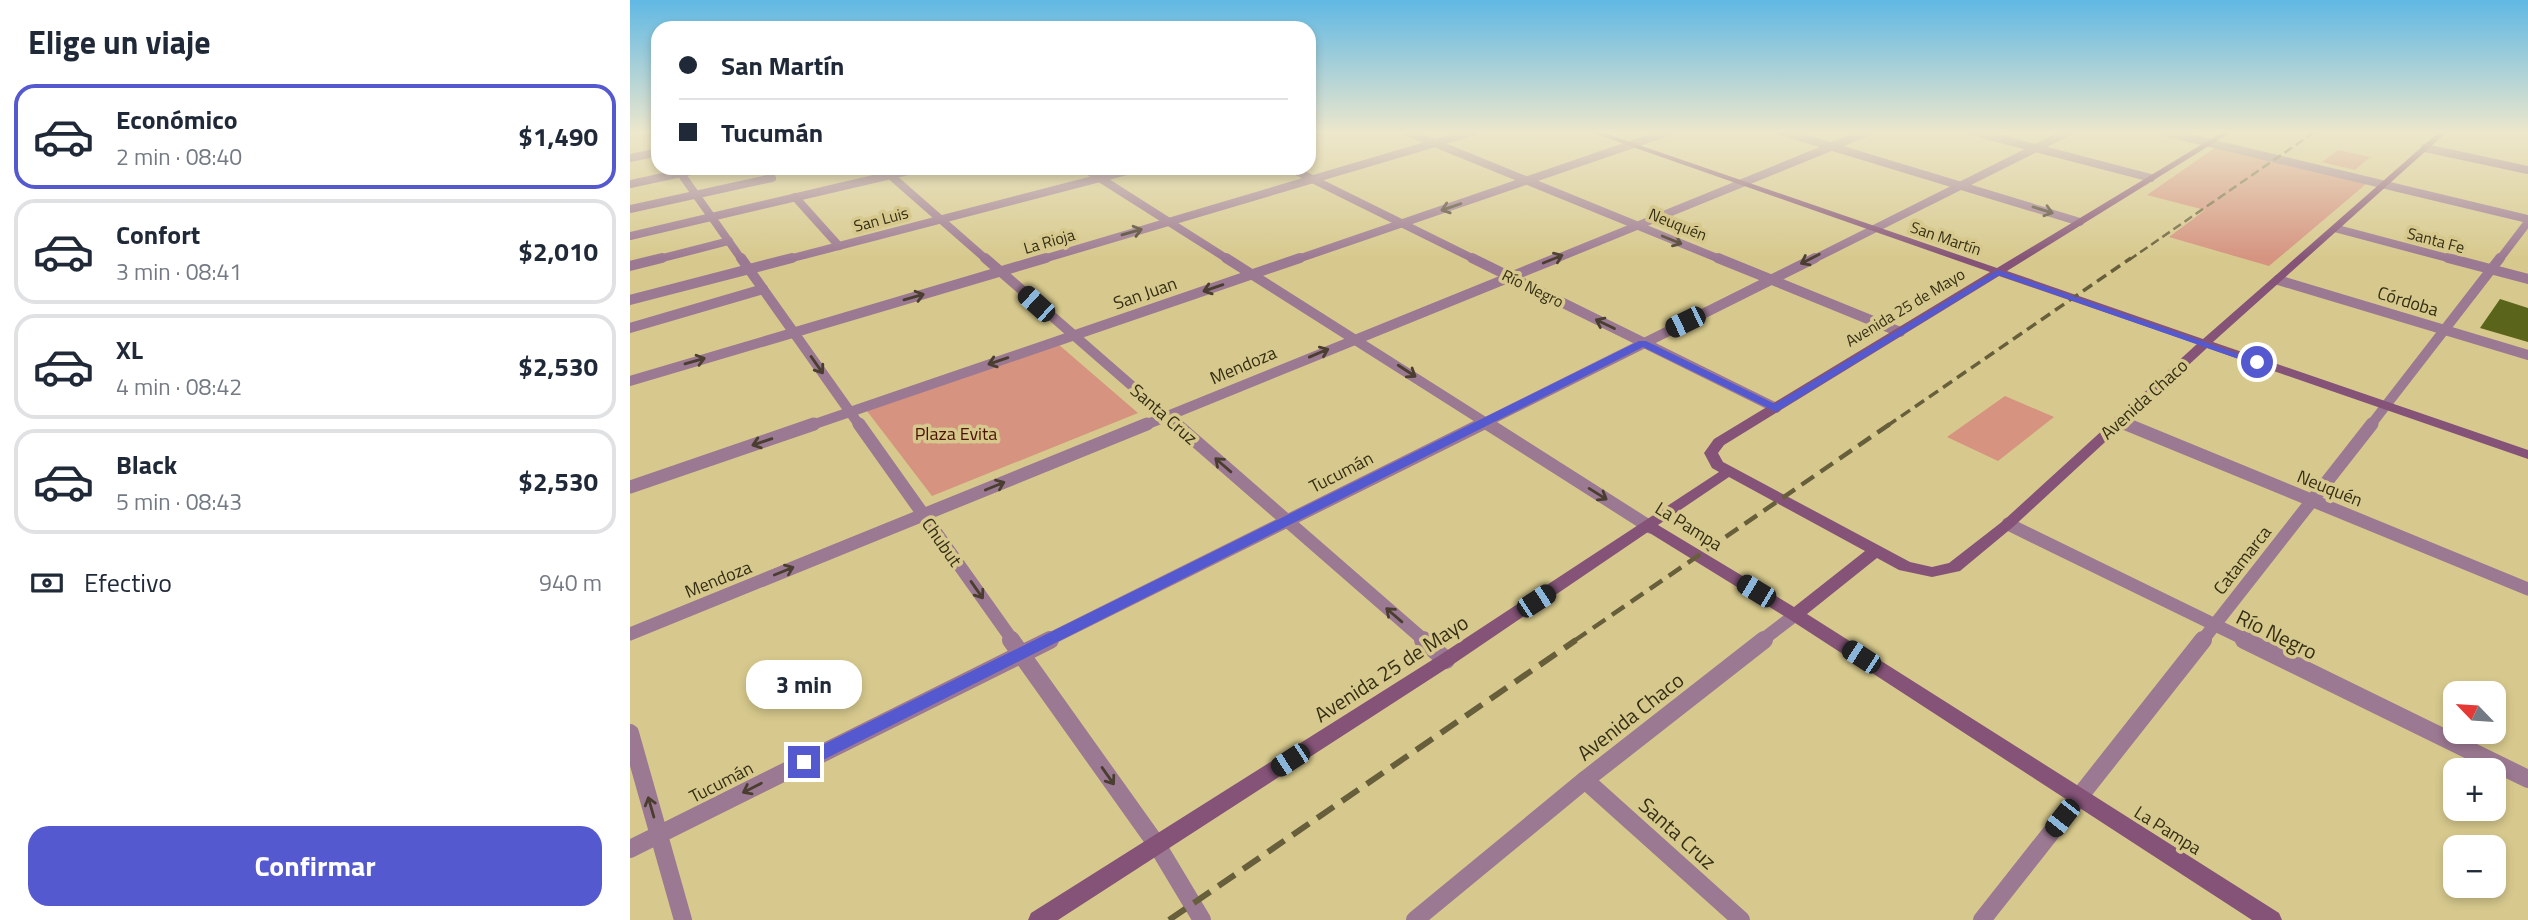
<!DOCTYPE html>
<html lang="es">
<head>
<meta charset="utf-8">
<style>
	body { margin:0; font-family:"Titillium Web",sans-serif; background:#f2f2f3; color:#1f2937; height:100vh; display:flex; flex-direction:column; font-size:26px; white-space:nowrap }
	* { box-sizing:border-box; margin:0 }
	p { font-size:23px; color:#747a83 }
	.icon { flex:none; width:38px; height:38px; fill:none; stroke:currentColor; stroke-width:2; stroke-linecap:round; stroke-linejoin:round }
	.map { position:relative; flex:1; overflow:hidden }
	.sheet { display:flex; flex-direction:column; background:#fff; width:630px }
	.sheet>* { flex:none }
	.banner { position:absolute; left:21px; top:21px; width:665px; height:154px; border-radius:21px; box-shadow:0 4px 10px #0003; display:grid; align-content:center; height:154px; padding:0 28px; background:#fff }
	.needle { width:46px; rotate:295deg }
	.tools { position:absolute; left:1813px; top:681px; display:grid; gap:14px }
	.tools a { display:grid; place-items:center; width:63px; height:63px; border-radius:14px; background:#fff; box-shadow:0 4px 10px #0003; font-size:35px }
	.end { position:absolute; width:32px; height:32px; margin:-16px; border:9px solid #5559d0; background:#fff; box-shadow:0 0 0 4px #fff }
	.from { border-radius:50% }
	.bubble { position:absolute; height:49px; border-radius:21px; background:#fff; box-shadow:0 4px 10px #0003; font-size:23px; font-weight:700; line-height:49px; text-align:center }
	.car { position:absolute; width:21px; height:42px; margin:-21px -10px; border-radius:9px; box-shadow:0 0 5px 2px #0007; background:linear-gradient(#222 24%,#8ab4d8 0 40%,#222 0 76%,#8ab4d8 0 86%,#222 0) }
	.banner b { display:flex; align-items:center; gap:24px; height:66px; font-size:26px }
	.banner b+b { border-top:2px solid #e0e1e3 }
	.banner i { width:18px; height:18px; background:#1f2937 }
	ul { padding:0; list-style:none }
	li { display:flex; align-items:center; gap:21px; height:105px; margin:0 14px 10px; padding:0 14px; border:4px solid #e0e1e3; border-radius:21px }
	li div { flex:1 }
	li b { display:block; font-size:26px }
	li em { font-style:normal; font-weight:700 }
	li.current { border-color:#5559d0 }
	li>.icon { width:63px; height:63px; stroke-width:1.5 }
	h2 { padding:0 28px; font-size:32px; line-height:84px }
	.pay { display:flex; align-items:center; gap:18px; height:77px; padding:0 28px; font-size:26px }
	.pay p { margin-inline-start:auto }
	.cta { display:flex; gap:14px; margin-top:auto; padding:14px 28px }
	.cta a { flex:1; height:80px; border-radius:21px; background:#5559d0; color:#fff; font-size:28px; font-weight:700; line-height:80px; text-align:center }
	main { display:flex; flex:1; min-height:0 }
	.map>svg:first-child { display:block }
</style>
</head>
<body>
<main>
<section class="sheet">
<h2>Elige un viaje</h2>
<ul>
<li class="current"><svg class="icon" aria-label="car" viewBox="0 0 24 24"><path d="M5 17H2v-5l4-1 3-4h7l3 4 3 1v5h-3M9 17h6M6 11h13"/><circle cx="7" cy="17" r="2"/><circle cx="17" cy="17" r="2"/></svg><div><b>Económico</b><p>2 min · 08:40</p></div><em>$1,490</em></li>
<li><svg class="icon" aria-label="car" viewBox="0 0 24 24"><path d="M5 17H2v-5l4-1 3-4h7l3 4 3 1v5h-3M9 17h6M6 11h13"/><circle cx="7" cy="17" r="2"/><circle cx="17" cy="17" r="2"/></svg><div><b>Confort</b><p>3 min · 08:41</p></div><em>$2,010</em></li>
<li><svg class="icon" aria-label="car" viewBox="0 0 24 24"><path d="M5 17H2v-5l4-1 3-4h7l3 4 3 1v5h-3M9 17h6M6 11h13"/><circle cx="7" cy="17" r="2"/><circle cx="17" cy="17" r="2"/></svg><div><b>XL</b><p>4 min · 08:42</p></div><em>$2,530</em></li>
<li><svg class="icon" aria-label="car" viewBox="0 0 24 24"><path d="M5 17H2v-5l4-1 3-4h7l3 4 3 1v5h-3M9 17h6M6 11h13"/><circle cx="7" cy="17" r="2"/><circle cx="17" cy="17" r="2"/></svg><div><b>Black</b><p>5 min · 08:43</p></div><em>$2,530</em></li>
</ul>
<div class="pay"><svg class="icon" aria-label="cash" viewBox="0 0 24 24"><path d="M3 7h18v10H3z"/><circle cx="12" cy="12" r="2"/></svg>Efectivo<p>940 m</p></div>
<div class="cta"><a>Confirmar</a></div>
</section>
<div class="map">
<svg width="1898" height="920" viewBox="0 0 1898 920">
	<rect width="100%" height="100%" fill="#d7c98d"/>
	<!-- green -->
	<g fill="#d59380">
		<path d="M1586 147 1736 184 1639 266 1539 237 1575 210 1517 195Z"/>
		<path d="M1708 150 1740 157 1725 170 1692 162Z"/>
		<path d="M428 344 508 413 302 496 237 411Z"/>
		<path d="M1375 396 1424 417 1368 461 1317 437Z"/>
	</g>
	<!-- building -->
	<path fill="#5a641a" d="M1870 299 1898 308V342L1850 328Z"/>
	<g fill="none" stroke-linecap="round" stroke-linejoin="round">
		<!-- street-far3 -->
		<g stroke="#9c7992" stroke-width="8">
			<path d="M21 131 28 141"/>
			<path d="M775 131 1092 260"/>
			<path d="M1150 131 1450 222"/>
			<path d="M1340 131 1521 178"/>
			<path d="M1530 131 1898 219"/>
			<path d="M1795 148 1898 170"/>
			<path d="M0 158 28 152"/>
			<path d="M47 168 112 260"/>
			<path d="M252 168 357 260"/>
			<path d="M454 168 599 260"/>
			<path d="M660 168 846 260"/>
			<path d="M0 184 75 168"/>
			<path d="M165 197 209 246"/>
			<path d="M0 209 142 178"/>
			<path d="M1708 229 1825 260"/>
			<path d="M0 236 291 168"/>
			<path d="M25 260 99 241"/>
			<path d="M155 260 509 168"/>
			<path d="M410 260 846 131"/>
			<path d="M665 260 1041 131"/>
			<path d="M923 260 1240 131"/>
			<path d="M1182 260 1440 131"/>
			<path d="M1869 260 1898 222"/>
		</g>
		<!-- street-far2 -->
		<g stroke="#9c7992" stroke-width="10">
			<path d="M111 258 230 426"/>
			<path d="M355 258 548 426"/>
			<path d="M596 258 861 426"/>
			<path d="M842 258 1146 408"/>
			<path d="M1088 258 1270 332"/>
			<path d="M1818 258 1898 279"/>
			<path d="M0 266 32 258"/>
			<path d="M1648 280 1898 355"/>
			<path d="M0 300 162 258"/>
			<path d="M0 328 133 289"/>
			<path d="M0 381 416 258"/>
			<path d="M1488 421 1500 426"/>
			<path d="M179 426 670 258"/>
			<path d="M513 426 927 258"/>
			<path d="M848 426 1185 258"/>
			<path d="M1740 426 1870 258"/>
		</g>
		<!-- street-far1 -->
		<g stroke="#9c7992" stroke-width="13">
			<path d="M229 424 383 641"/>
			<path d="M546 424 795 641"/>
			<path d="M858 424 1020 527"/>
			<path d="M1496 424 1898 589"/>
			<path d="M0 487 184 424"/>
			<path d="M1378 524 1618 641"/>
			<path d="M0 634 517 424"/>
			<path d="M416 641 852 424"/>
			<path d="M1131 641 1165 615"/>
			<path d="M1572 641 1742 424"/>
		</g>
		<!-- street -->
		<g stroke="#9c7992" stroke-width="18">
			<path d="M381 640 527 845 572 920"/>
			<path d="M793 640 816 660"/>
			<path d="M1614 640 1898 779"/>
			<path d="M0 733 53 920"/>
			<path d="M955 780 1111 920"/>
			<path d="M0 849 420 640"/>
			<path d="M785 920 955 780 1134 640"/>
			<path d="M1352 920 1573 640"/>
		</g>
		<!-- secondary -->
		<path fill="#845377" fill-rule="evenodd" d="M957 131H968L1367 268 1594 131H1603L1377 271 1573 339 1810 131H1818L1583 342 1898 450V459L1577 348 1383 527 1330 571 1302 577 1269 570 1247 558 1177 614 1649 913 1652 920H1622L1159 619 1018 532 822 665 428 920H398L401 913 810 655 1089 472 1082 468 1074 453 1084 439 1360 272ZM1369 276 1567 344 1373 521 1319 563 1302 567 1280 562 1093 462 1088 453 1094 445ZM1099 477 1235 551 1164 607 1028 525Z"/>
		<!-- rail-far3 -->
		<path stroke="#675f3b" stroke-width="2.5" stroke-dasharray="9 4.5" stroke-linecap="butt" d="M1499 260 1686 131"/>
		<!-- rail-far2 -->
		<path stroke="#675f3b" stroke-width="3.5" stroke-dasharray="11 6" stroke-linecap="butt" d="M1257 426 1501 258"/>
		<!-- rail-far1 -->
		<path stroke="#675f3b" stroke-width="4.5" stroke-dasharray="15 8" stroke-linecap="butt" d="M944 641 1260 424"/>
		<!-- rail -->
		<path stroke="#675f3b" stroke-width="6" stroke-dasharray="20 10" stroke-linecap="butt" d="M539 920 946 640"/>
	</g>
	<!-- one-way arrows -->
	<defs><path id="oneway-shaft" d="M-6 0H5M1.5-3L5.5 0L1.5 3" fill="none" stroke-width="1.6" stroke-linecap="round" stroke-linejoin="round" transform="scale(1.75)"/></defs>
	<g stroke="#493e2f">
		<use href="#oneway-shaft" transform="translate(821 207) rotate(161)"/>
		<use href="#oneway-shaft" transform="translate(1413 210) rotate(17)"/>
		<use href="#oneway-shaft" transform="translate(502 232) rotate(-16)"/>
		<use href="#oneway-shaft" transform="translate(1042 240) rotate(22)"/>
		<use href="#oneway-shaft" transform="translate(923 259) rotate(-22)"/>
		<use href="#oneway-shaft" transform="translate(1180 259) rotate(153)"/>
		<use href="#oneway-shaft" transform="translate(583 288) rotate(161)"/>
		<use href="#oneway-shaft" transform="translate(284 297) rotate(-16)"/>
		<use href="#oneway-shaft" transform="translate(975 324) rotate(-154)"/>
		<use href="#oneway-shaft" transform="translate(689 353) rotate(-23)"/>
		<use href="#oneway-shaft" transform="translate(65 361) rotate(-16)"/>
		<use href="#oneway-shaft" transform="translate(368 361) rotate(161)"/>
		<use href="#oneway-shaft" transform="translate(187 365) rotate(55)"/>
		<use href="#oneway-shaft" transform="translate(777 371) rotate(33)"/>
		<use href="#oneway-shaft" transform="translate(132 442) rotate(161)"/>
		<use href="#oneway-shaft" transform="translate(593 465) rotate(-139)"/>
		<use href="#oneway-shaft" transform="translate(365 486) rotate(-22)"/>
		<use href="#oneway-shaft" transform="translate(968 494) rotate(32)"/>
		<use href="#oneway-shaft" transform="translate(154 571) rotate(-22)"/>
		<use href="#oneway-shaft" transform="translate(347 590) rotate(55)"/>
		<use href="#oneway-shaft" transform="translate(764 615) rotate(-139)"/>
		<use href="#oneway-shaft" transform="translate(478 776) rotate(55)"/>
		<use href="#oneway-shaft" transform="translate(122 788) rotate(153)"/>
		<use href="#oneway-shaft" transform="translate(21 807) rotate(-106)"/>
	</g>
	<!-- sky -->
	<linearGradient id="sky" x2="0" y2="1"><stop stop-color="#60b8e4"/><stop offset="0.51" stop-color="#ede7cc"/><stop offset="1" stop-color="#ede7cc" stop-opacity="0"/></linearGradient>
	<rect width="1898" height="259" fill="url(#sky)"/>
	<!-- route -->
	<path fill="#5559d0" d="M1368 270 1632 362 1623 364 1369 275 1146 412 1013 347 179 767 174 768 166 762 168 757 1009 341H1016L1145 404Z"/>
	<g text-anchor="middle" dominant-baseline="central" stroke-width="7" stroke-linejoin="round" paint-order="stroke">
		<!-- far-street labels -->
		<g font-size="16" fill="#342f16" stroke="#d7c98d">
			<text transform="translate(251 219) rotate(-15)">San Luis</text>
			<text transform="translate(1048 224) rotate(22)">Neuquén</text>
			<text transform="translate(1316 238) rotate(19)">San Martín</text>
			<text transform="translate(1806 240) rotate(15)">Santa Fe</text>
			<text transform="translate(419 241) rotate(-16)">La Rioja</text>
			<text transform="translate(903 288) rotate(26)">Río Negro</text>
			<text transform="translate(1275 307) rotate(-31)">Avenida 25 de Mayo</text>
		</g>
		<!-- street labels -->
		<g font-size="18" fill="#342f16" stroke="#d7c98d">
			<text transform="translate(515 293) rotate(-19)">San Juan</text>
			<text transform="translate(1778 301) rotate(17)">Córdoba</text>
			<text transform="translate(613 365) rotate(-23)">Mendoza</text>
			<text transform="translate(1514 399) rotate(-42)">Avenida Chaco</text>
			<text transform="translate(534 414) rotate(41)">Santa Cruz</text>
			<text transform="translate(711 472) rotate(-27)">Tucumán</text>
			<text transform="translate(1700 488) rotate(22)">Neuquén</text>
			<text transform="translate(1059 526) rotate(32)">La Pampa</text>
			<text transform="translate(312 542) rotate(55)">Chubut</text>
			<text transform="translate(1612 560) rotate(-52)">Catamarca</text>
			<text transform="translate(88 579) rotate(-22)">Mendoza</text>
			<text transform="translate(91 782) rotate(-27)">Tucumán</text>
			<text transform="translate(1538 830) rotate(32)">La Pampa</text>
		</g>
		<!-- park labels -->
		<g font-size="18" fill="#4c1202" stroke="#d7c98d">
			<text x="326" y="433">Plaza Evita</text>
		</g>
		<!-- near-street labels -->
		<g font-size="21" fill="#342f16" stroke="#d7c98d">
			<text transform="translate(1647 634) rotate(26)">Río Negro</text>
			<text transform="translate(761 668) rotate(-33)">Avenida 25 de Mayo</text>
			<text transform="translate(1000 716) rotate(-38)">Avenida Chaco</text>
			<text transform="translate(1048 833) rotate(42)">Santa Cruz</text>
		</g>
	</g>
</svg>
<div class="tools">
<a><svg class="needle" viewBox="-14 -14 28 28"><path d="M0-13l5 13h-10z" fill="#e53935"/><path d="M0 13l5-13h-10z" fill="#747a83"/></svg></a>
<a>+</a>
<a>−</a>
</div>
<i class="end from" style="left:1627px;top:362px"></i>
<i class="end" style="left:174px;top:762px"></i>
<div class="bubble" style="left:116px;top:660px;width:116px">3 min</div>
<i class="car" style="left:406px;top:304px;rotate:312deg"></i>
<i class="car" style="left:1055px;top:322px;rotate:244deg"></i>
<i class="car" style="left:1126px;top:591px;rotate:301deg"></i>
<i class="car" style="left:906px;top:601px;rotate:57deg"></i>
<i class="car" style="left:1231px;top:657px;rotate:303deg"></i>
<i class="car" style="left:660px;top:760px;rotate:237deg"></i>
<i class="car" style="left:1432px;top:818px;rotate:218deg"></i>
<div class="banner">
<b><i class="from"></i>San Martín</b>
<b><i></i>Tucumán</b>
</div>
</div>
</main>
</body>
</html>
